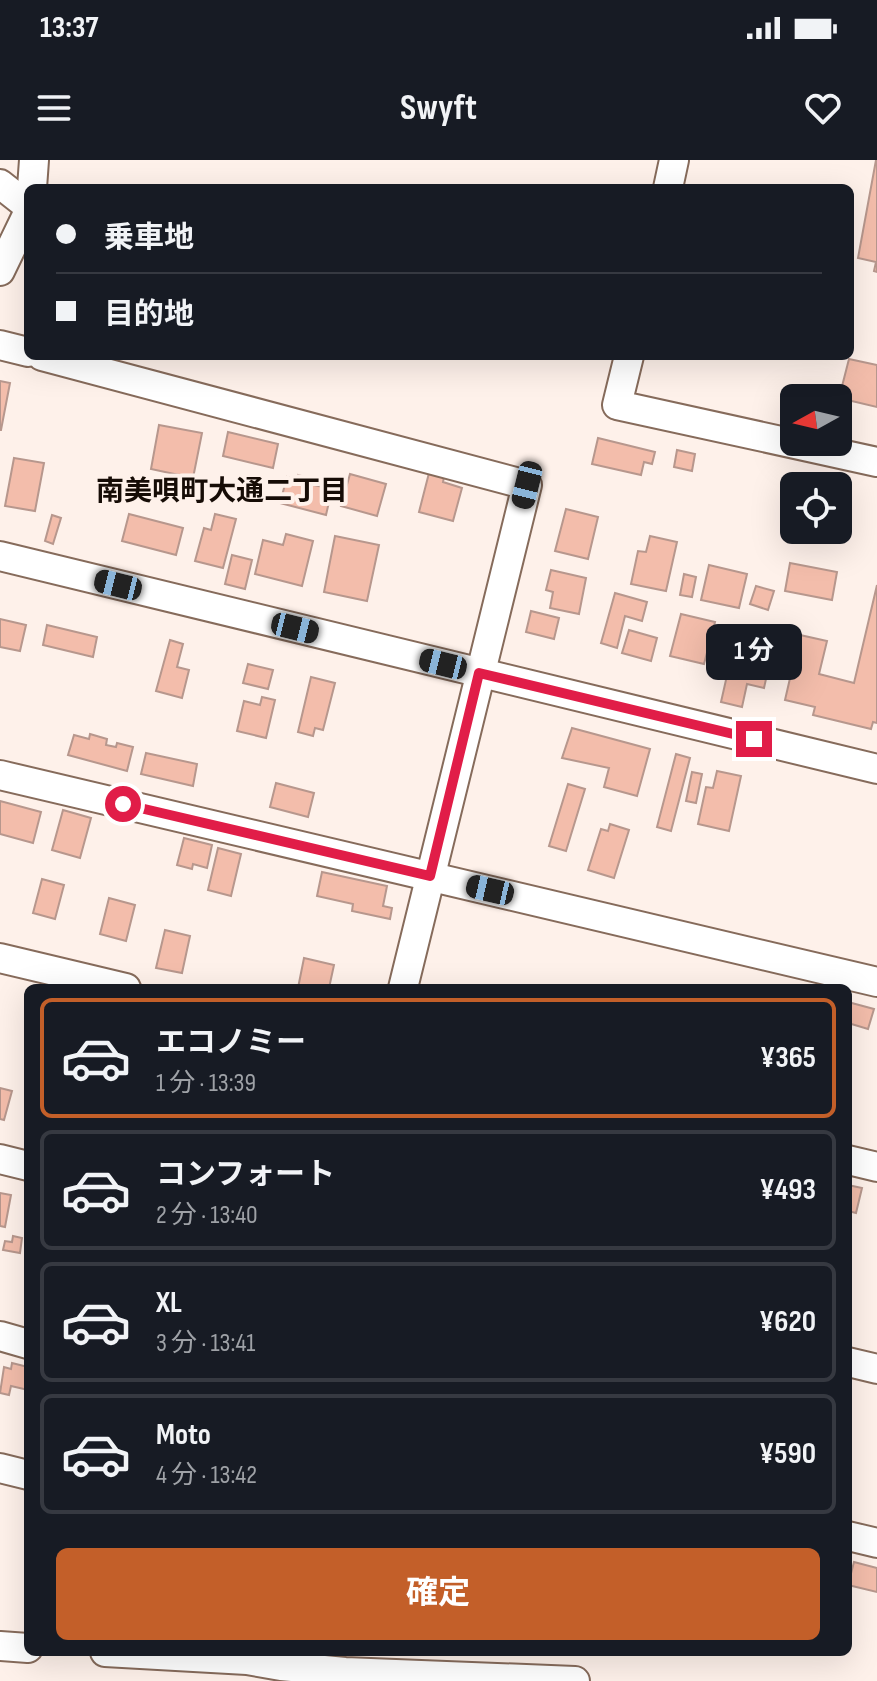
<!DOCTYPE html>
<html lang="ja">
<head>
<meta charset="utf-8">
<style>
	body { margin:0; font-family:"Sofia Sans Condensed","Noto Sans JP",sans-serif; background:#242831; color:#f1f3f6; height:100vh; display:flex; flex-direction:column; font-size:30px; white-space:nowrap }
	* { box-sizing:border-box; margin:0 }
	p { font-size:26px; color:#9ea1a6 }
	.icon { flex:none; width:44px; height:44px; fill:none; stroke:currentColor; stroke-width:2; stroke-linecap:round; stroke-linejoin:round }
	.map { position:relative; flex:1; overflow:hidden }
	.details { position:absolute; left:24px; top:824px; width:828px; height:672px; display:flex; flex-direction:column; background:#171b24; border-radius:12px; box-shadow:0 8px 32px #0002 }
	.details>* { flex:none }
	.top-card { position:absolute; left:24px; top:24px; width:830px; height:176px; border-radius:12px; box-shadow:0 8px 32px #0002; display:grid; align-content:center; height:176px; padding:0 32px; background:#171b24 }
	.needle { width:52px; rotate:262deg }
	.buttons { position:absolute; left:780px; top:224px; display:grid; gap:16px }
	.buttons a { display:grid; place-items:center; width:72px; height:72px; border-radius:12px; background:#171b24; box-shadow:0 8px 32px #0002; font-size:40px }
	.end { position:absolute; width:36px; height:36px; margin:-18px; border:10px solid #e11d48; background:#fff; box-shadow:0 0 0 4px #fff }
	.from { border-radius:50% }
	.bubble { position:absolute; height:56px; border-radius:12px; background:#171b24; box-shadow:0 8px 32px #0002; font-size:26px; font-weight:700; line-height:56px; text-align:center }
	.car { position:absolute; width:24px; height:48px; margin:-24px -12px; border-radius:10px; box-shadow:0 0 6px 2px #0007; background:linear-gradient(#222 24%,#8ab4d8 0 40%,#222 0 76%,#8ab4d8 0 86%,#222 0) }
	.top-card b { display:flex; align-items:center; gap:28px; height:76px; font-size:30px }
	.top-card b+b { border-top:2px solid #363941 }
	.top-card i { width:20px; height:20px; background:#f1f3f6 }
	ul { padding:14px 0 0; list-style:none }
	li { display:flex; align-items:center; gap:24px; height:120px; margin:0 16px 12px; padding:0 16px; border:4px solid #363941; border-radius:12px }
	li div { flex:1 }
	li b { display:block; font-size:30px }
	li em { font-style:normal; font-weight:700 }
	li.on { border-color:#c35f29 }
	li>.icon { width:72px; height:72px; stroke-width:1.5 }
	.button { display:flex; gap:16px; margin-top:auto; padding:16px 32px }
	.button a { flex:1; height:92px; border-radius:12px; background:#c35f29; color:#fff; font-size:32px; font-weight:700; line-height:92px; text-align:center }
	.status { display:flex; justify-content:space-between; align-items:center; height:56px; padding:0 40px; background:#171b24; direction:ltr }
	.status svg { height:22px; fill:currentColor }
	header { display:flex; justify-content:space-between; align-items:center; height:104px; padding:0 32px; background:#171b24; font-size:36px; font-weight:700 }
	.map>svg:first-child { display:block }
</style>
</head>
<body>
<div class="status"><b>13:37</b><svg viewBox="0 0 49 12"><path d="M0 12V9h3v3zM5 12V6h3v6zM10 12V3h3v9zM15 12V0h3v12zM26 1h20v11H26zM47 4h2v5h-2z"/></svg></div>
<header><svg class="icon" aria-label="menu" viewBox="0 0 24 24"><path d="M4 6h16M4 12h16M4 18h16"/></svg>Swyft<svg class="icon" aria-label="heart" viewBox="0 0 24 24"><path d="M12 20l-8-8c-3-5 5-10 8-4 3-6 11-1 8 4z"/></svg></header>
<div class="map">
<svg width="877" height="1521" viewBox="0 0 877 1521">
	<rect width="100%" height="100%" fill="#fef1ea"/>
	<!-- building -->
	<g fill="#f3bdab" stroke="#b7978d" stroke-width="2">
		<path d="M876 0H877V112L874 111 876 102 858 98Z"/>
		<path d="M849 199 877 205V247L839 238Z"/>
		<path d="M0 221 10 223 1 270H0Z"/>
		<path d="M159 265 202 273 193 318 151 309Z"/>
		<path d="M228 272 278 284 273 308 223 296Z"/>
		<path d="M598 278 655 292 652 304 644 302 641 315 592 304Z"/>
		<path d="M677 290 695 294 692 311 674 307Z"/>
		<path d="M14 298 44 303 35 351 5 346Z"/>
		<path d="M429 313 444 317 443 322 462 328 453 361 419 352Z"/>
		<path d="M350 314 386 324 377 356 341 346Z"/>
		<path d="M298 315 316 320 314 325 332 329 326 355 280 343 287 317 297 319Z"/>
		<path d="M566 349 598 357 588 399 555 391Z"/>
		<path d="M129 354 183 368 176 395 122 381Z"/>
		<path d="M215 354 236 359 223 408 195 401 204 368 211 370Z"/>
		<path d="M52 355 61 358 53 384 45 381Z"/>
		<path d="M286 374 313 381 302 426 255 414 263 380 283 385Z"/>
		<path d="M335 376 379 385 367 441 324 432Z"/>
		<path d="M650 376 677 382 666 431 631 424 638 391 646 392Z"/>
		<path d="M232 395 252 400 245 429 225 424Z"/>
		<path d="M790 403 837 412 832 440 785 431Z"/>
		<path d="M709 405 747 414 739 448 701 440Z"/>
		<path d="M551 410 586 418 579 454 550 448 553 432 546 430Z"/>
		<path d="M684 414 696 417 692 437 680 435Z"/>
		<path d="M877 425V563L873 562 871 569 813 555 815 547 785 540 800 475 827 481 819 514 854 523Z"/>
		<path d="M756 426 774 431 768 450 750 444Z"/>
		<path d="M615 433 647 442 642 461 625 456 617 488 601 483Z"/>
		<path d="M531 451 559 458 554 479 526 472Z"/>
		<path d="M681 454 715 462 704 504 670 496Z"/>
		<path d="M0 459 26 465 20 491 0 487Z"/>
		<path d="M47 465 97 477 93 497 43 485Z"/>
		<path d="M629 470 657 478 651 501 622 493Z"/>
		<path d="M757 479 774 483 764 528 747 524 742 547 721 542 728 511 741 514 746 492 754 494Z"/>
		<path d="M170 480 183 484 177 507 189 510 182 538 156 531Z"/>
		<path d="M248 504 273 510 268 529 243 523Z"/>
		<path d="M311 517 335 523 323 570 315 568 313 576 298 572Z"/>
		<path d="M262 537 275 540 266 578 237 571 244 541 260 545Z"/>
		<path d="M572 568 650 589 637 636 604 627 609 608 562 598Z"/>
		<path d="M90 574 107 579 106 585 116 587 117 583 133 587 127 611 68 595 74 575 89 579Z"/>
		<path d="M146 593 197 604 193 626 141 614Z"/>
		<path d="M676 594 690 598 671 671 657 667Z"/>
		<path d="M717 611 741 616 729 671 698 664 706 627 713 628Z"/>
		<path d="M692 612 702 614 696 643 686 641Z"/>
		<path d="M276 623 314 633 308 657 270 647Z"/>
		<path d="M568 624 585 629 566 691 549 686Z"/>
		<path d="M0 641 41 652 33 683 0 674Z"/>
		<path d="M63 650 91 658 80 698 52 690Z"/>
		<path d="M610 664 629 670 614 718 588 710 601 669 608 671Z"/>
		<path d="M184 678 212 685 207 708 193 704 192 709 177 705Z"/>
		<path d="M218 688 241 694 231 736 208 730Z"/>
		<path d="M322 712 387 726 383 746 392 748 390 759 352 751 353 744 317 736Z"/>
		<path d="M42 719 64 725 55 759 33 753Z"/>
		<path d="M109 738 135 745 126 781 100 774Z"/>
		<path d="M165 770 190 776 182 813 156 808Z"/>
		<path d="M304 798 334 805 329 828H298Z"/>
		<path d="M848 842 874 849 868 869 848 863Z"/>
		<path d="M0 928 12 931 4 960 0 959Z"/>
		<path d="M848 1025 862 1028 856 1053 848 1051Z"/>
		<path d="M0 1033 11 1035 5 1067 0 1066Z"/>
		<path d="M13 1076 22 1078 20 1093 3 1090 5 1081 12 1082Z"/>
		<path d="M12 1203 28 1207V1230L11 1226 9 1235 0 1233 4 1207 11 1209Z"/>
		<path d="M854 1402 877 1408V1432L848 1425Z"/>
	</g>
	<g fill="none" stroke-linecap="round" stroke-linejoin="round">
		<!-- minor casing -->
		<g stroke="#866b5b" stroke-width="32">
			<g id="minor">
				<path d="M0 24 28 46"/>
				<path d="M32 28 34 0"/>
				<path d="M668 28 674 0"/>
				<path d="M0 111 28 53"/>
				<path d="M0 185 28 192"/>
				<path d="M42 196 527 325 403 828"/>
				<path d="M629 196 617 245 877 302"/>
				<path d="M0 396 877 609"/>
				<path d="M0 615 877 822"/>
				<path d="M0 798 126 828"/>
				<path d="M0 999 28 1006"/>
				<path d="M848 1000 877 1007"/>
				<path d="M0 1176 28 1184"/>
				<path d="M848 1202 877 1209"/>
				<path d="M0 1308 28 1315"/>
				<path d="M848 1376 877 1383"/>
				<path d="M0 1486 28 1488"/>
				<path d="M105 1492 247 1500 281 1506 345 1512 575 1521"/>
			</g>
		</g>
		<!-- minor -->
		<use href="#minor" stroke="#fff" stroke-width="28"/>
	</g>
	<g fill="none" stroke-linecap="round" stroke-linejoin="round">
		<!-- route -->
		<path stroke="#e11d48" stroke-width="10" d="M123 644 430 716 479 513 754 579"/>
	</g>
	<g text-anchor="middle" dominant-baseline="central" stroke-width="8" stroke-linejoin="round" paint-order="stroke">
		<!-- neighbourhood labels -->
		<g font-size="28" font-weight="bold" fill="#160c06" stroke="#fef1ea">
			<text x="222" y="331">南美唄町大通二丁目</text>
		</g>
	</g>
</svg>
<div class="buttons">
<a><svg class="needle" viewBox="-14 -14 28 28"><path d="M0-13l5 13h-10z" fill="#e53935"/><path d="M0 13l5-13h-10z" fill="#9ea1a6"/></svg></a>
<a><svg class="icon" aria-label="locate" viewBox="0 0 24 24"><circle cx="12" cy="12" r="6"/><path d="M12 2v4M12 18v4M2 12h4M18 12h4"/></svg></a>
</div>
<i class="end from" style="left:123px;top:644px"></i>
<i class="end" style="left:754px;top:579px"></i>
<div class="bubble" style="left:706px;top:464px;width:96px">1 分</div>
<i class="car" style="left:527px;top:325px;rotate:194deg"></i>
<i class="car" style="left:118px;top:425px;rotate:284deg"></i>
<i class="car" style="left:295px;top:468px;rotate:104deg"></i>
<i class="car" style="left:443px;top:504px;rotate:284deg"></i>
<i class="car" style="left:490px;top:730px;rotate:283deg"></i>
<div class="top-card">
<b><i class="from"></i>乗車地</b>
<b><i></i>目的地</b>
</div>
<section class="details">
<ul>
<li class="on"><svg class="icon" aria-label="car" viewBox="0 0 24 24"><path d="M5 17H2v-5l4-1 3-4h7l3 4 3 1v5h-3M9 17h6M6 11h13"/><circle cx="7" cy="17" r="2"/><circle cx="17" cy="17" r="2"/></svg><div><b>エコノミー</b><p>1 分 · 13:39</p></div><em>¥365</em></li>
<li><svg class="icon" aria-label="car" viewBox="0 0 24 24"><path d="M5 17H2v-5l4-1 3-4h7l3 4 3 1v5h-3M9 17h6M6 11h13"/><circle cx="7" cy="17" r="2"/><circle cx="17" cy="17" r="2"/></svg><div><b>コンフォート</b><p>2 分 · 13:40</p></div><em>¥493</em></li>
<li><svg class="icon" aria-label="car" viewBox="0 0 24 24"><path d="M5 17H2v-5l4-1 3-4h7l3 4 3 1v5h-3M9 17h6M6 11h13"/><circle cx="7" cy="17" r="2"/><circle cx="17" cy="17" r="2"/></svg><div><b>XL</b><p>3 分 · 13:41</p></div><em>¥620</em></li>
<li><svg class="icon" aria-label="car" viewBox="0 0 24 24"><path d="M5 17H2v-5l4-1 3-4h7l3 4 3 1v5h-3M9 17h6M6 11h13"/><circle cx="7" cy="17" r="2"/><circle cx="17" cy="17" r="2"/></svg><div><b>Moto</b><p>4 分 · 13:42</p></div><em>¥590</em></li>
</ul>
<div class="button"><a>確定</a></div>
</section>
</div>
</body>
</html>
